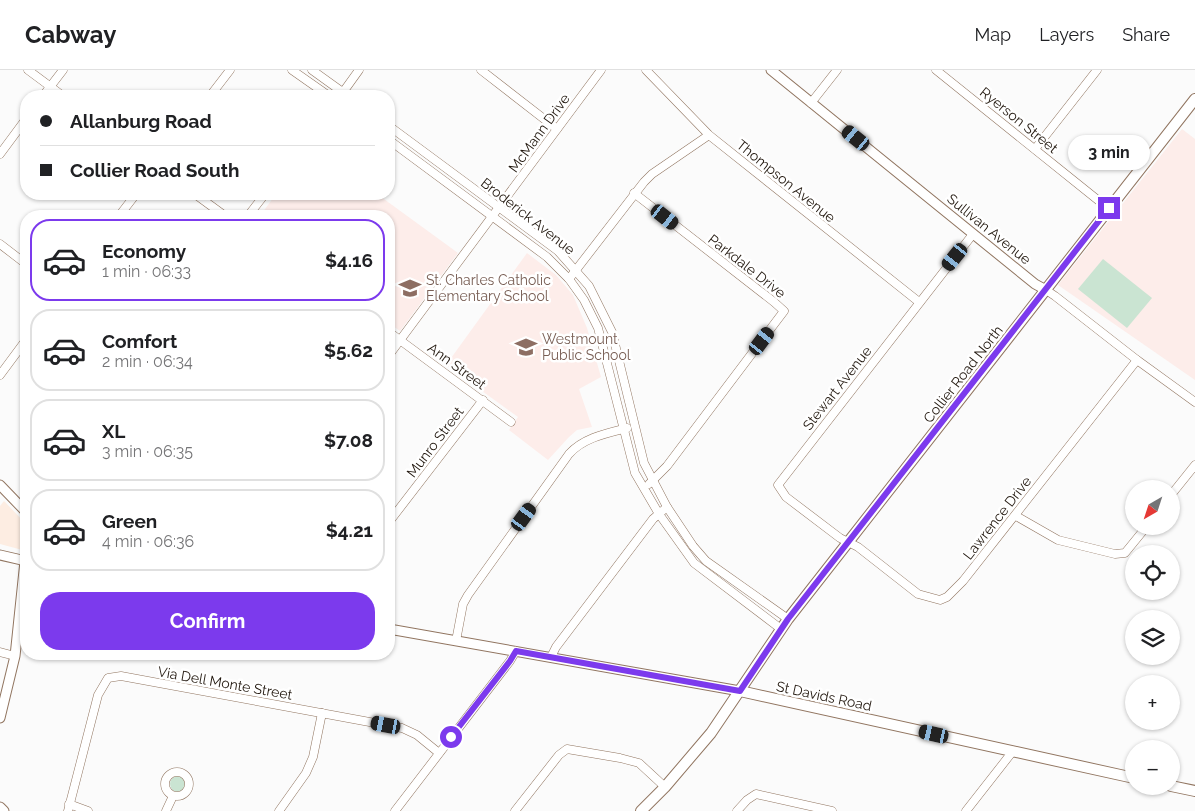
<!DOCTYPE html>
<html lang="en">
<head>
<meta charset="utf-8">
<style>
	body { margin:0; font-family:Raleway,sans-serif; background:#f6f6f6; color:#202124; height:100vh; display:flex; flex-direction:column; font-size:19px; white-space:nowrap }
	* { box-sizing:border-box; margin:0 }
	p { font-size:16px; color:#757577 }
	.icon { flex:none; width:28px; height:28px; fill:none; stroke:currentColor; stroke-width:2; stroke-linecap:round; stroke-linejoin:round }
	.map { position:relative; flex:1; overflow:hidden }
	.side { position:absolute; left:20px; top:140px; width:375px; height:450px; display:flex; flex-direction:column; background:#fff; border-radius:20px; box-shadow:0 1px 4px #0004 }
	.side>* { flex:none }
	.top-card { position:absolute; left:20px; top:20px; width:375px; height:110px; border-radius:20px; box-shadow:0 1px 4px #0004; display:grid; align-content:center; height:110px; padding:0 20px; background:#fff }
	.needle { width:32px; rotate:219deg }
	.tools { position:absolute; left:1125px; top:410px; display:grid; gap:10px }
	.tools a { display:grid; place-items:center; width:55px; height:55px; border-radius:50%; background:#fff; box-shadow:0 1px 4px #0004; font-size:25px }
	.end { position:absolute; width:22px; height:22px; margin:-11px; border:6px solid #7c3aed; background:#fff; box-shadow:0 0 0 2px #fff }
	.from { border-radius:50% }
	.bubble { position:absolute; height:35px; border-radius:18px; background:#fff; box-shadow:0 1px 4px #0004; font-size:16px; font-weight:700; line-height:35px; text-align:center }
	.car { position:absolute; width:15px; height:30px; margin:-15px -8px; border-radius:6px; box-shadow:0 0 4px 1px #0007; background:linear-gradient(#222 24%,#8ab4d8 0 40%,#222 0 76%,#8ab4d8 0 86%,#222 0) }
	.top-card b { display:flex; align-items:center; gap:18px; height:48px; font-size:19px }
	.top-card b+b { border-top:1px solid #e0e0e0 }
	.top-card i { width:12px; height:12px; background:#202124 }
	ul { padding:9px 0 0; list-style:none }
	li { display:flex; align-items:center; gap:15px; height:82px; margin:0 10px 8px; padding:0 10px; border:2px solid #e0e0e0; border-radius:20px }
	li div { flex:1 }
	li b { display:block; font-size:19px }
	li em { font-style:normal; font-weight:700 }
	li.selected { border-color:#7c3aed }
	li>.icon { width:45px; height:45px; stroke-width:1.5 }
	.button { display:flex; gap:10px; margin-top:auto; padding:10px 20px }
	.button a { flex:1; height:58px; border-radius:20px; background:#7c3aed; color:#fff; font-size:20px; font-weight:700; line-height:58px; text-align:center }
	header { display:flex; align-items:center; gap:30px; box-sizing:border-box; height:70px; padding:0 25px; background:#fff; border-bottom:1px solid #e0e0e0 }
	header strong { font-size:24px }
	nav { display:flex; gap:28px; margin-inline-start:auto; font-size:18px }
	.map>svg:first-child { display:block }
</style>
</head>
<body>
<header>
<strong>Cabway</strong>
<nav><a>Map</a><a>Layers</a><a>Share</a></nav>
</header>
<div class="map">
<svg width="1195" height="741" viewBox="0 0 1195 741">
	<rect width="100%" height="100%" fill="#fbfbfb"/>
	<!-- built -->
	<path fill="#fdede2" d="M4 431 26 454V481L0 474V436Z"/>
	<!-- education -->
	<g fill="#fdedea">
		<path d="M1182 59 1195 69V310L1058 215Z"/>
		<path d="M276 124H377L458 183 400 261 389 253V146H260Z"/>
		<path d="M527 183 556 205 573 225 587 258 601 307 579 319 592 357 577 360 569 367 548 390 509 360 518 347 446 295Z"/>
	</g>
	<!-- green -->
	<g fill="#cae4d2">
		<path d="M1103 189 1152 228 1127 258 1078 219Z"/>
		<circle cx="178" cy="714" r="8"/>
	</g>
	<g fill="none" stroke-linecap="round" stroke-linejoin="round">
		<!-- minor casing -->
		<g stroke="#917560" stroke-width="9">
			<g id="minor">
				<path d="M28 0 63 26"/>
				<path d="M292 0 329 26"/>
				<path d="M312 0 348 26"/>
				<path d="M481 0 557 59"/>
				<path d="M646 0 709 65 919 232"/>
				<path d="M936 0 1109 139"/>
				<path d="M341 25 359 0"/>
				<path d="M43 26 63 0"/>
				<path d="M210 26 230 0"/>
				<path d="M811 33 837 0"/>
				<path d="M389 56 558 181 589 216 612 262 644 393 667 437 693 476 706 491 788 549"/>
				<path d="M389 70 547 187 569 209 584 230 598 258 635 403 659 444 694 493 781 559"/>
				<path d="M1035 79 1097 0"/>
				<path d="M0 84 26 49"/>
				<path d="M634 123 774 232 784 241 667 396 649 414"/>
				<path d="M195 124 225 146"/>
				<path d="M119 146 136 124"/>
				<path d="M248 146 265 124"/>
				<path d="M973 164 778 415 786 427 840 468 858 477 918 524 940 530 947 527 963 511 1137 290"/>
				<path d="M0 174 26 194"/>
				<path d="M569 209 644 112 652 104 709 65"/>
				<path d="M1046 220 1055 226 1137 290 1195 332"/>
				<path d="M389 262 511 352"/>
				<path d="M389 285 601 0"/>
				<path d="M0 305 26 270"/>
				<path d="M1171 425 1195 395"/>
				<path d="M1016 446 1058 470 1115 484 1125 483 1147 456"/>
				<path d="M389 452 483 330"/>
				<path d="M456 571 463 534 468 525 569 384C583 368 607 363 627 358"/>
				<path d="M0 582 15 586"/>
				<path d="M551 587 556 577 653 449 667 437"/>
				<circle cx="177" cy="714" r="12"/>
				<path d="M69 734 88 741"/>
				<path d="M68 741 98 625 108 608 121 606 402 658 417 665 439 683"/>
				<path d="M166 741 173 726"/>
				<path d="M279 741 306 703 313 687 322 643"/>
				<path d="M395 741 510 591 516 581"/>
				<path d="M515 741 559 685 567 679 620 688 639 693 665 717"/>
				<path d="M737 741 747 730 756 724 832 741"/>
				<path d="M966 741 1013 681"/>
			</g>
		</g>
		<!-- tertiary casing -->
		<g stroke="#917560" stroke-width="11">
			<g id="tertiary">
				<path d="M771 0 1035 214 1046 220"/>
				<path d="M0 415 26 442"/>
				<path d="M0 485 26 491"/>
				<path d="M389 559 740 621"/>
				<path d="M0 648 15 586 25 491"/>
				<path d="M0 737 4 741"/>
			</g>
		</g>
		<!-- secondary casing -->
		<g stroke="#917560" stroke-width="12">
			<g id="secondary">
				<path d="M740 621 1134 708"/>
				<path d="M1171 716 1195 721"/>
				<path d="M641 741 665 717 711 663 788 549 1195 29"/>
			</g>
		</g>
		<!-- minor -->
		<use href="#minor" stroke="#fff" stroke-width="8"/>
		<!-- tertiary -->
		<use href="#tertiary" stroke="#fff" stroke-width="9"/>
		<!-- secondary -->
		<use href="#secondary" stroke="#fff" stroke-width="10"/>
	</g>
	<g fill="none" stroke-linecap="round" stroke-linejoin="round">
		<!-- route -->
		<path stroke="#7c3aed" stroke-width="6" d="M451 667 510 591 516 581 740 621 788 549 1109 138"/>
	</g>
	<!-- icons -->
	<defs>
		<g id="school-bare" transform="scale(1.725)"><path d="M0-5L7-2L0 1L-7-2ZM-4 1L0 2.5L4 1V4Q0 6-4 4Z" fill="#8d6e63" stroke="#fff" stroke-width="2.5" paint-order="stroke"/></g>
	</defs>
	<g fill-rule="evenodd">
		<use href="#school-bare" x="410" y="218"/>
		<use href="#school-bare" x="526" y="277"/>
	</g>
	<g text-anchor="middle" dominant-baseline="central" stroke-width="5" stroke-linejoin="round" paint-order="stroke">
		<!-- street labels -->
		<g font-size="14" fill="#22180f" stroke="#fff">
			<text transform="translate(1019 50) rotate(39)">Ryerson Street</text>
			<text transform="translate(539 63) rotate(-54)">McMann Drive</text>
			<text transform="translate(786 111) rotate(39)">Thompson Avenue</text>
			<text transform="translate(528 146) rotate(38)">Broderick Avenue</text>
			<text transform="translate(989 159) rotate(39)">Sullivan Avenue</text>
			<text transform="translate(747 196) rotate(38)">Parkdale Drive</text>
			<text transform="translate(457 296) rotate(36)">Ann Street</text>
			<text transform="translate(963 304) rotate(-52)">Collier Road North</text>
			<text transform="translate(837 318) rotate(-52)">Stewart Avenue</text>
			<text transform="translate(435 372) rotate(-53)">Munro Street</text>
			<text transform="translate(997 448) rotate(-52)">Lawrence Drive</text>
			<text transform="translate(225 613) rotate(10)">Via Dell Monte Street</text>
			<text transform="translate(824 626) rotate(12)">St Davids Road</text>
		</g>
		<!-- education labels -->
		<g font-size="14" fill="#785e54" stroke="#fff" text-anchor="start">
			<text x="426" y="210">St. Charles Catholic<tspan x="426" dy="16">Elementary School</tspan></text>
			<text x="542" y="269">Westmount<tspan x="542" dy="16">Public School</tspan></text>
		</g>
	</g>
</svg>
<div class="tools">
<a><svg class="needle" viewBox="-14 -14 28 28"><path d="M0-13l5 13h-10z" fill="#e53935"/><path d="M0 13l5-13h-10z" fill="#757577"/></svg></a>
<a><svg class="icon" aria-label="locate" viewBox="0 0 24 24"><circle cx="12" cy="12" r="6"/><path d="M12 2v4M12 18v4M2 12h4M18 12h4"/></svg></a>
<a><svg class="icon" aria-label="layers" viewBox="0 0 24 24"><path d="M12 4l9 5-9 5-9-5zM3 14l9 5 9-5"/></svg></a>
<a>+</a>
<a>−</a>
</div>
<i class="end from" style="left:451px;top:667px"></i>
<i class="end" style="left:1109px;top:138px"></i>
<div class="bubble" style="left:1068px;top:65px;width:82px">3 min</div>
<i class="car" style="left:856px;top:68px;rotate:309deg"></i>
<i class="car" style="left:665px;top:147px;rotate:128deg"></i>
<i class="car" style="left:955px;top:187px;rotate:219deg"></i>
<i class="car" style="left:762px;top:271px;rotate:37deg"></i>
<i class="car" style="left:524px;top:447px;rotate:36deg"></i>
<i class="car" style="left:386px;top:655px;rotate:281deg"></i>
<i class="car" style="left:934px;top:664px;rotate:283deg"></i>
<div class="top-card">
<b><i class="from"></i>Allanburg Road</b>
<b><i></i>Collier Road South</b>
</div>
<section class="side">
<ul>
<li class="selected"><svg class="icon" aria-label="car" viewBox="0 0 24 24"><path d="M5 17H2v-5l4-1 3-4h7l3 4 3 1v5h-3M9 17h6M6 11h13"/><circle cx="7" cy="17" r="2"/><circle cx="17" cy="17" r="2"/></svg><div><b>Economy</b><p>1 min · 06:33</p></div><em>$4.16</em></li>
<li><svg class="icon" aria-label="car" viewBox="0 0 24 24"><path d="M5 17H2v-5l4-1 3-4h7l3 4 3 1v5h-3M9 17h6M6 11h13"/><circle cx="7" cy="17" r="2"/><circle cx="17" cy="17" r="2"/></svg><div><b>Comfort</b><p>2 min · 06:34</p></div><em>$5.62</em></li>
<li><svg class="icon" aria-label="car" viewBox="0 0 24 24"><path d="M5 17H2v-5l4-1 3-4h7l3 4 3 1v5h-3M9 17h6M6 11h13"/><circle cx="7" cy="17" r="2"/><circle cx="17" cy="17" r="2"/></svg><div><b>XL</b><p>3 min · 06:35</p></div><em>$7.08</em></li>
<li><svg class="icon" aria-label="car" viewBox="0 0 24 24"><path d="M5 17H2v-5l4-1 3-4h7l3 4 3 1v5h-3M9 17h6M6 11h13"/><circle cx="7" cy="17" r="2"/><circle cx="17" cy="17" r="2"/></svg><div><b>Green</b><p>4 min · 06:36</p></div><em>$4.21</em></li>
</ul>
<div class="button"><a>Confirm</a></div>
</section>
</div>
</body>
</html>
